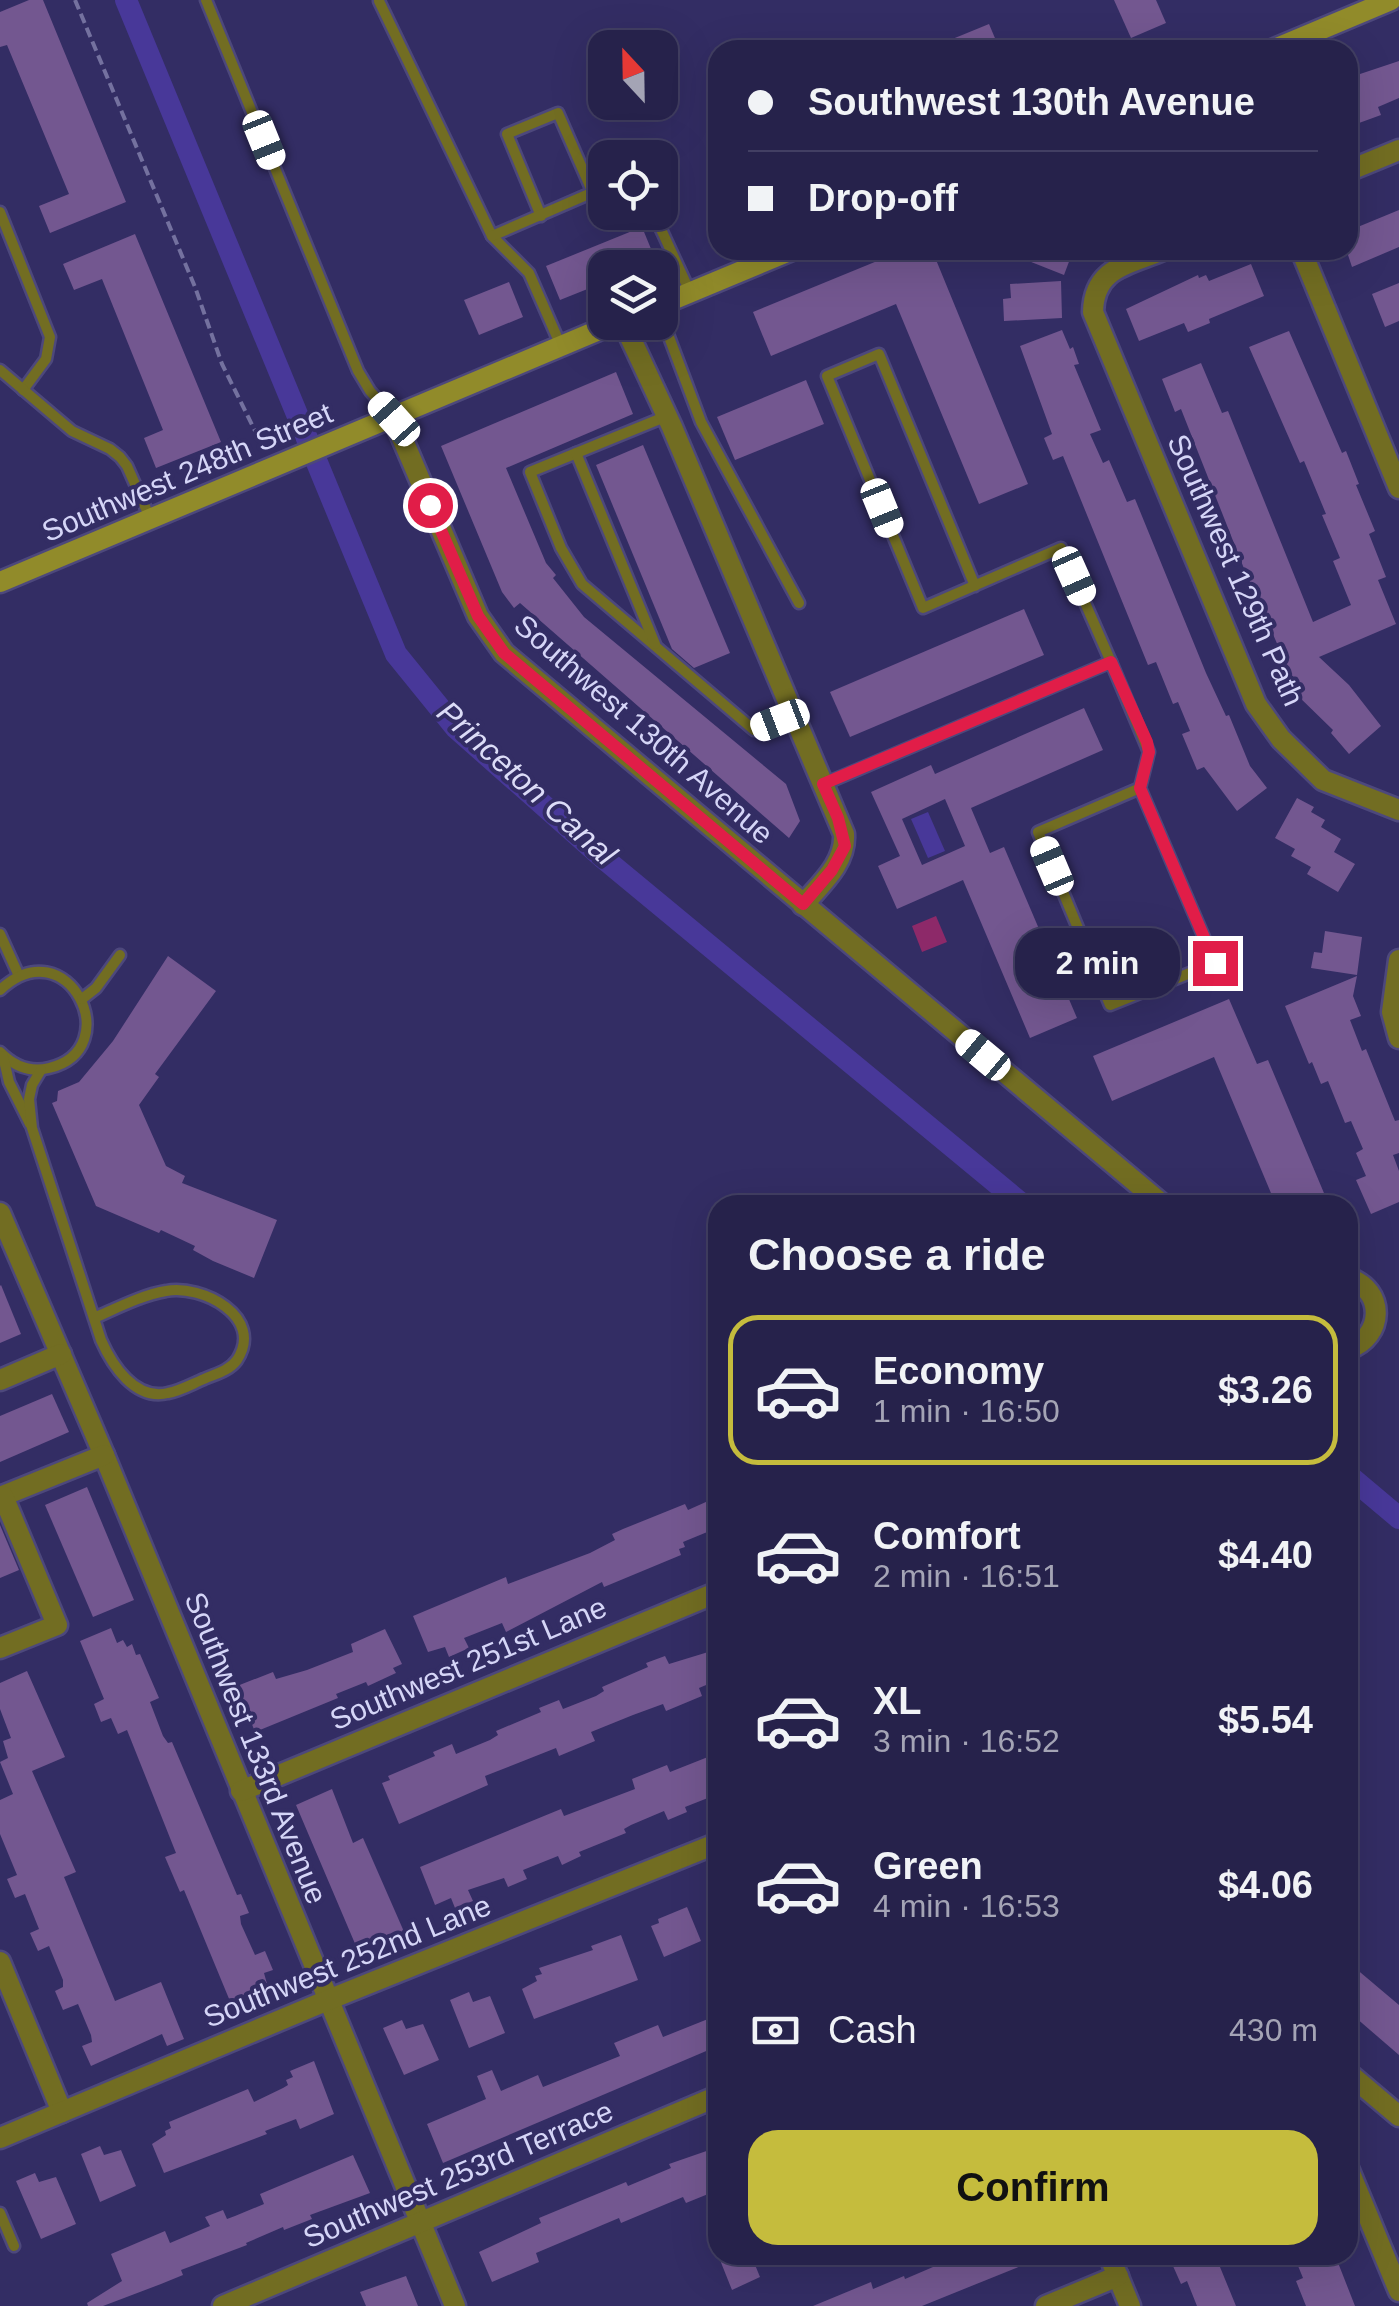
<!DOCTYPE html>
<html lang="en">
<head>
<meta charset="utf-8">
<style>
	body { margin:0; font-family:Helvetica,sans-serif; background:#322f55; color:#f1f3f6; height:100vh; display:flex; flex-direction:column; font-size:38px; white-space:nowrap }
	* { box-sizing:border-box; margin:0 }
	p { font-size:32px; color:#a4a4b5 }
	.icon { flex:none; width:55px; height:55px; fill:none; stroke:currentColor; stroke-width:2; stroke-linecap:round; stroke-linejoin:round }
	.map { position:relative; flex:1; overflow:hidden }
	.sheet { position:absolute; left:708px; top:1195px; width:650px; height:1070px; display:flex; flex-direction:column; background:#26224b; border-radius:30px; box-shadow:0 10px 40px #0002,0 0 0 2px #423f63 }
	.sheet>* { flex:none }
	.banner { position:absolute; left:708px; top:40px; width:650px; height:220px; border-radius:30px; box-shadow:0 10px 40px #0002,0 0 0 2px #423f63; display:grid; align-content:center; height:220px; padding:0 40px; background:#26224b }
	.needle { width:65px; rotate:338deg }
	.fabs { position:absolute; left:588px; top:30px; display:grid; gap:20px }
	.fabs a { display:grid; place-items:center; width:90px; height:90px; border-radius:20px; background:#26224b; box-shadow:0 10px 40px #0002,0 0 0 2px #423f63; font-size:50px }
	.end { position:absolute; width:45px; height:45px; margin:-22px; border:12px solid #e11d48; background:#fff; box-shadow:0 0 0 5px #fff }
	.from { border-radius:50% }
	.bubble { position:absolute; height:70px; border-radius:30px; background:#26224b; box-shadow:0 10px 40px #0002,0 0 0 2px #423f63; font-size:32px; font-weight:800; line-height:70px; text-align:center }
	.car { position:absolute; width:30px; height:60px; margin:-30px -15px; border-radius:12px; box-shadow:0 0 8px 2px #0007; background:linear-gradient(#fff 24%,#345 0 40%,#fff 0 76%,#345 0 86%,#fff 0) }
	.banner b { display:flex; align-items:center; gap:35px; height:95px; font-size:38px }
	.banner b+b { border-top:2px solid #423f63 }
	.banner i { width:25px; height:25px; background:#f1f3f6 }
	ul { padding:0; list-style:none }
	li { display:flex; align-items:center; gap:30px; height:150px; margin:0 20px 15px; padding:0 20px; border:5px solid transparent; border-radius:30px }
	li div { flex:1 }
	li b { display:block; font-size:38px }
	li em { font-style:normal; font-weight:800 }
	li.active { border-color:#c5bc3d }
	li>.icon { width:90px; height:90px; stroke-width:1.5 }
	h2 { padding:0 40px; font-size:45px; line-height:120px }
	.pay { display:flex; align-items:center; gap:25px; height:110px; padding:0 40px; font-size:38px }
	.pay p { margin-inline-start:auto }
	.button { display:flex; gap:20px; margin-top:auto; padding:20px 40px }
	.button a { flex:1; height:115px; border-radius:30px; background:#c5bc3d; color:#111; font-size:40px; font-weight:800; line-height:115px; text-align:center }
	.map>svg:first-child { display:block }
</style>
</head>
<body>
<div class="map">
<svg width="1399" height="2306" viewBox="0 0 1399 2306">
	<rect width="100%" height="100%" fill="#332d64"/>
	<!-- green -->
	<path fill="#8d2969" d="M936 916 947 942 922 952 912 926Z"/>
	<!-- water -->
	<path fill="#483899" d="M928 812 945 851 928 858 911 819Z"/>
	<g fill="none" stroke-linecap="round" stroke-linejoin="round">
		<!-- canal -->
		<g stroke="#483899" stroke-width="22">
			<path d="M126 0 396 654 456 728 602 857 1023 1205"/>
			<path d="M1348 1475 1399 1518"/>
		</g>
	</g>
	<!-- building -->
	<g fill="#735790" fill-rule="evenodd">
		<path d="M29 0H43L126 202 50 233 39 206 69 194 7 45 0 47V12Z"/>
		<path d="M1114 0H1156L1166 23 1131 38Z"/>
		<path d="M989 24 1000 50H928V49Z"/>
		<path d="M1399 61V98L1378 107 1381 115 1348 127V78Z"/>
		<path d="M1399 210V247L1352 267 1348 255V231Z"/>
		<path d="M642 227 656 261 640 268H605V282L560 300 546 266Z"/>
		<path d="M135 234 221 442 156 468 144 438 163 430 102 279 74 290 63 264Z"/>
		<path d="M904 250H932L1028 484 979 504 896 304 771 356 753 312Z"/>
		<path d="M1058 250 1056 254 1070 259 1064 275 1003 251Z"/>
		<path d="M1251 264 1264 296 1209 319 1210 323 1188 332 1184 323 1139 341 1126 309 1198 275 1199 278 1206 275 1209 281Z"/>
		<path d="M1061 281 1062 318 1004 321 1003 299 1011 298 1010 284Z"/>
		<path d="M509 282 523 317 479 335 464 300Z"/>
		<path d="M1399 283V321L1385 327 1372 294Z"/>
		<path d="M1062 330 1070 349 1073 347 1079 364 1074 365 1101 430 1090 434 1103 463 1109 460 1127 502 1135 499 1206 673 1226 716 1229 715 1250 766 1267 788 1237 811 1204 767 1197 770 1182 734 1190 731 1178 702 1173 704 1156 662 1148 665 1063 456 1053 460 1044 438 1052 434 1020 346Z"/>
		<path d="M1289 331 1342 453 1346 451 1359 484 1356 485 1375 531 1369 534 1386 577 1378 580 1396 624 1319 657 1349 685 1381 726 1349 754 1331 733 1333 730 1294 692 1297 689 1243 566 1181 409 1175 412 1162 379 1201 363 1222 413 1228 411 1313 622 1351 605 1333 561 1340 558 1322 515 1326 514 1304 461 1300 463 1249 347Z"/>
		<path d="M616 372 633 414 506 468 546 563 556 575 553 578 584 617 786 784 800 821 789 838 520 603 514 608 502 592 441 446Z"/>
		<path d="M806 380 824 424 735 460 717 417Z"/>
		<path d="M643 445 730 653 694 668 672 649 596 465Z"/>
		<path d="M1024 609 1044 655 850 737 830 692Z"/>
		<path d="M1084 708 1103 750 971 808 990 853 1004 847 1077 1018 1030 1038 963 880 897 909 878 866 900 856 871 792 931 765 935 774ZM945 799 965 846 922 865 902 819Z"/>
		<path d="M1297 798 1314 807 1311 812 1325 820 1321 827 1341 839 1334 852 1355 864 1338 892 1307 874 1311 867 1291 856 1295 849 1275 838Z"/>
		<path d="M1325 931 1362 937 1357 975 1311 968 1314 952 1322 953Z"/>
		<path d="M168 956 216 991 155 1074 159 1077 139 1105 166 1166 185 1176 182 1183 277 1220 254 1278 213 1261 193 1250 195 1246 161 1230 159 1233 96 1206 52 1103 57 1101 58 1091 79 1082 113 1041Z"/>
		<path d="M1357 976 1353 996 1361 1016 1350 1020 1362 1051 1366 1049 1395 1121 1399 1120V1153L1393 1155 1399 1171V1202L1371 1214 1356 1180 1366 1176 1356 1153 1363 1149 1351 1121 1345 1123 1328 1081 1321 1084 1312 1062 1309 1064 1285 1006Z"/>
		<path d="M1229 999 1257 1064 1268 1060 1329 1205H1276L1214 1057 1112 1101 1093 1056Z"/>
		<path d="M1 1285 21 1334 0 1343V1286Z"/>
		<path d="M52 1394 69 1432 0 1462V1416Z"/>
		<path d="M87 1487 134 1600 93 1617 45 1505Z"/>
		<path d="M717 1497V1528L683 1542 685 1547 679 1549 681 1555 604 1587 602 1582 506 1632 502 1623 464 1638 469 1648 449 1657 445 1647 428 1652 413 1616 506 1577 508 1584 590 1553 615 1540 612 1534 623 1529 685 1504 688 1510Z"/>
		<path d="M0 1525 19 1570 0 1578Z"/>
		<path d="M111 1628 117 1643 123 1640 127 1647 132 1644 136 1655 140 1654 159 1698 150 1702 163 1736 168 1743 172 1742 237 1895 241 1894 249 1913 240 1916 241 1924 255 1955 265 1951 273 1970 264 1973 269 1991 232 2006 184 1890 180 1892 165 1857 176 1853 127 1730 118 1734 111 1718 101 1722 94 1704 104 1699 80 1641Z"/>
		<path d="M385 1629 402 1664 393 1668 396 1673 368 1686 366 1682 336 1694 338 1698 255 1732 237 1686 273 1672 276 1679 307 1670 353 1652 351 1644Z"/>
		<path d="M718 1649V1680L699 1688 702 1696 666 1711 663 1704 633 1715 591 1732 595 1741 559 1756 556 1748 485 1776 488 1785 399 1824 382 1783 390 1780 388 1776 435 1756 433 1752 452 1744 456 1754 490 1740 498 1735 496 1731 541 1712 539 1708 559 1700 563 1709 596 1696 604 1691 602 1687 648 1667 646 1663 665 1656 669 1664Z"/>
		<path d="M27 1671 65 1757 32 1771 76 1872 64 1877 115 2001 161 1982 184 2039 167 2046 162 2034 91 2066 82 2046 92 2042 91 2035 78 2004 63 2010 55 1991 63 1987V1980L49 1946 38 1951 30 1933 39 1929 25 1894 15 1898 7 1879 17 1875 0 1834V1800L13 1794 0 1762 8 1758 3 1741 11 1738 0 1709V1683Z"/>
		<path d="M718 1753V1794L685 1807 687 1812 668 1820 664 1811 631 1825 624 1829 626 1833 579 1852 581 1856 562 1865 558 1856 523 1870 527 1879 508 1887 504 1878 468 1890 473 1901 455 1908 451 1898 435 1905 420 1867 561 1809 564 1816 635 1789 632 1779 667 1765 670 1772Z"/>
		<path d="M332 1789 353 1843 363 1838 405 1934 363 1952 360 1944 356 1946 296 1805Z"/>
		<path d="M687 1907 701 1941 664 1957 651 1926 659 1923 658 1919Z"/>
		<path d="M621 1935 638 1980 534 2019 522 1989 537 1981 535 1976 542 1974 539 1968 593 1950 591 1946Z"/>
		<path d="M1348 1962 1399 2005V2055L1348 2011Z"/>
		<path d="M469 1992 473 2002 490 1996 505 2033 469 2048 450 2000Z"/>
		<path d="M718 2015V2046L443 2163 427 2124 486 2099 477 2076 492 2070 501 2091 538 2075 543 2087 620 2056 614 2043 658 2025 663 2037Z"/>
		<path d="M402 2020 406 2029 423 2024 439 2060 404 2075 383 2028Z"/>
		<path d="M314 2061 334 2114 300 2129 296 2119 265 2131 267 2134 164 2173 152 2144 166 2135 165 2131 171 2128 169 2122 248 2089 254 2102 283 2088 288 2085 286 2080 293 2077 290 2071Z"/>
		<path d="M100 2146 104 2155 121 2150 136 2186 100 2202 81 2154Z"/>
		<path d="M718 2147V2190L686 2203 683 2197 621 2223 619 2218 536 2253 539 2262 492 2282 479 2252 541 2223 539 2218 626 2182 628 2186 671 2168 669 2164Z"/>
		<path d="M353 2155 370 2193 310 2215 312 2219 284 2230 283 2227 246 2243 247 2245 181 2270 183 2275 161 2284 103 2306H88L87 2303 122 2281 111 2254 165 2231 170 2243 210 2226 205 2217 223 2210 227 2219 235 2216 264 2204 260 2194Z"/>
		<path d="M35 2173 39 2182 56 2177 76 2224 41 2239 16 2181Z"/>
		<path d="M718 2255H751L760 2277 732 2290Z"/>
		<path d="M936 2255H1048L922 2306H813L871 2282 873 2289 904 2276 905 2279 940 2264Z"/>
		<path d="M1174 2255H1249L1220 2267 1236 2306H1197L1187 2281 1181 2284 1173 2266 1178 2265Z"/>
		<path d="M1312 2255H1335L1355 2306H1306L1296 2281 1303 2278 1296 2261Z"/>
		<path d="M406 2276 418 2306H366L360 2292Z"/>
	</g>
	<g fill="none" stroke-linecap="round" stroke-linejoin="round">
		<!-- lane casing -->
		<g stroke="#4d487c" stroke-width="15">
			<g id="lane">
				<path d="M206 0 358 371 370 391 394 418"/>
				<path d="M379 1 492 236 529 273 561 346"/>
				<path d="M0 212 50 337 46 359 23 390"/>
				<path d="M653 212 690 292"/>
				<path d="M541 216 507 134 558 113 593 193"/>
				<path d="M492 236 605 187"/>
				<path d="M660 313 701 422 799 603"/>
				<path d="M0 370 72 431 110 449 120 457 127 466 151 520"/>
				<path d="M667 416 530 472 561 548 582 584 754 730 793 715"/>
				<path d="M576 453 655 644"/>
				<path d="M975 586 879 354 827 376 923 608 1061 548 1111 662"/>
				<path d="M824 784 1111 662 1149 752 1140 788 1215 963 1110 1005 1038 832 1140 788"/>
				<path d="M0 934 19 976"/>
				<path d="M0 990C68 926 128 1049 49 1068 30 1073 13 1065 0 1052"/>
				<path d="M82 999 96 988 120 955"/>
				<path d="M3 1056 9 1082 30 1124"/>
				<path d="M41 1070 32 1085 29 1099 32 1128 101 1340C112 1365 135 1401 168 1393 180 1391 192 1384 204 1379 215 1374 229 1371 237 1360 265 1317 202 1284 166 1291 142 1295 117 1308 94 1318"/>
				<path d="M0 2213 14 2246"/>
			</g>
		</g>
		<!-- street casing -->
		<g stroke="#4d487c" stroke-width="25">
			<g id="street">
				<path d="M1348 171 1399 150"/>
				<path d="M1163 250C1127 265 1094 268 1093 312L1256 704 1281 739 1323 780 1399 810"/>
				<path d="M1301 250 1399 488"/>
				<path d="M623 322 672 427 844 834C846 863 821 884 803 905"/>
				<path d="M394 419 478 616 504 653 1163 1205"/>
				<path d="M1399 960 1392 1012 1399 1038"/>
				<path d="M0 1213 104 1455 455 2306"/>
				<path d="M1348 1278C1386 1290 1384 1337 1348 1349"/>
				<path d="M0 1380 61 1354"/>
				<path d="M0 1497 104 1455"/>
				<path d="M0 1648 57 1625 3 1496"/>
				<path d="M241 1791 718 1592"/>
				<path d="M0 1962 62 2112"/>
				<path d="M1348 2073 1399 2116"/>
				<path d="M0 2138 328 2000 718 1843"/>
				<path d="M1348 2168 1399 2291"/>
				<path d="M1109 2255 1130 2306"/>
				<path d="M223 2306 718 2096"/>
				<path d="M1046 2306 1118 2276"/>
			</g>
		</g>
		<!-- secondary casing -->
		<g stroke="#4d487c" stroke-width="25">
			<g id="secondary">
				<path d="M1272 50 1391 0"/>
				<path d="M660 305 792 250"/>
				<path d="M0 582 618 322"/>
			</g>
		</g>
		<!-- path -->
		<path stroke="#74719f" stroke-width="4" stroke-dasharray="10 5" stroke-linecap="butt" d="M75 0 195 287 222 364 265 451"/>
		<!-- lane -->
		<use href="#lane" stroke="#726d22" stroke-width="10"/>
		<!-- street -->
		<use href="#street" stroke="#726d22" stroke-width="20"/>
		<!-- secondary -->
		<use href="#secondary" stroke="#918b2a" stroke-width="20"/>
	</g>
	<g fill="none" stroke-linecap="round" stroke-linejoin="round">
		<!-- route -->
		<path stroke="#e11d48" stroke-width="12" d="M430 505 478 616 504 653 803 904 832 870 845 846 838 818 823 784 1111 662 1147 742 1149 752 1140 788 1215 963"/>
	</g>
	<g text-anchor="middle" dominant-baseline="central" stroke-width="8" stroke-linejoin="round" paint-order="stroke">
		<!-- street labels -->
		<g font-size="30" fill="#d5d5f7" stroke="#332d64">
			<text transform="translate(187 472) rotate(-23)">Southwest 248th Street</text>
			<text transform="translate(1236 570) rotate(66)">Southwest 129th Path</text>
			<text transform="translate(644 729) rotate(41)">Southwest 130th Avenue</text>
			<text transform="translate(468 1663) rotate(-23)">Southwest 251st Lane</text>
			<text transform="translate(256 1748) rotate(68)">Southwest 133rd Avenue</text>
			<text transform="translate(347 1961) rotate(-22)">Southwest 252nd Lane</text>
			<text transform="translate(458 2174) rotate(-23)">Southwest 253rd Terrace</text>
		</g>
		<!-- water labels -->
		<g font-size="32" font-style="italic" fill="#dcdcf7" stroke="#332d64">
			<text transform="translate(527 783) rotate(42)">Princeton Canal</text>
		</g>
	</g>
</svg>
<div class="fabs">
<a><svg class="needle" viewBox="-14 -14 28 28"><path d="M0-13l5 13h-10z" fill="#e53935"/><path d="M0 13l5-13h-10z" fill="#a4a4b5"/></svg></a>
<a><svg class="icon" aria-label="locate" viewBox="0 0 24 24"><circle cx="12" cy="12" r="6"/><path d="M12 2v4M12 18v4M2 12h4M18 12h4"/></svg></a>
<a><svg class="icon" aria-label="layers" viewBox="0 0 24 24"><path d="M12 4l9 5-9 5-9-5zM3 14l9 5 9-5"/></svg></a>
</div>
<i class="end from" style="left:430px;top:505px"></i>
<i class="end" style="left:1215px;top:963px"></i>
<div class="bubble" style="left:1015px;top:928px;width:165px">2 min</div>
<i class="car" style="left:264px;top:140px;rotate:158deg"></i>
<i class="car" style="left:394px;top:419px;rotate:318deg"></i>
<i class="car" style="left:882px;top:508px;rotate:158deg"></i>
<i class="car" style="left:1074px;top:576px;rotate:156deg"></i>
<i class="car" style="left:780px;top:720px;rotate:249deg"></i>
<i class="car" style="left:1052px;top:866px;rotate:337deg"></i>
<i class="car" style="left:983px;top:1055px;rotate:310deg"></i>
<div class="banner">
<b><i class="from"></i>Southwest 130th Avenue</b>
<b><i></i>Drop-off</b>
</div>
<section class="sheet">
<h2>Choose a ride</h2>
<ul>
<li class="active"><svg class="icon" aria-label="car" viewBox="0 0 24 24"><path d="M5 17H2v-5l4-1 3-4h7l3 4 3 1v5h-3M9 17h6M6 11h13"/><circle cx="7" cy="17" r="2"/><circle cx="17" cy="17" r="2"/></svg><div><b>Economy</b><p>1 min · 16:50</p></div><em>$3.26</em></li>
<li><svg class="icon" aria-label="car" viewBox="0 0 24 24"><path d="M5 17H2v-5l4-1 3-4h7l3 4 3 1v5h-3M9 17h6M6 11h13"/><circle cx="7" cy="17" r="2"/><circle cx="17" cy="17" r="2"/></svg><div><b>Comfort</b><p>2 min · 16:51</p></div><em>$4.40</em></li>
<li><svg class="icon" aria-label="car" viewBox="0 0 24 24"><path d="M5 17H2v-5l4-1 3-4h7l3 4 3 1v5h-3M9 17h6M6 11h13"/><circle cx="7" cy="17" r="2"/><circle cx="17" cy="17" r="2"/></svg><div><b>XL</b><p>3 min · 16:52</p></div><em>$5.54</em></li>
<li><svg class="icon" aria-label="car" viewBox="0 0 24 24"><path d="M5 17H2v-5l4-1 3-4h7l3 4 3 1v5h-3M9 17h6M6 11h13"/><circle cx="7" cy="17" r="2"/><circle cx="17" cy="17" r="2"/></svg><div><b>Green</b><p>4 min · 16:53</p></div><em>$4.06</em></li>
</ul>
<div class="pay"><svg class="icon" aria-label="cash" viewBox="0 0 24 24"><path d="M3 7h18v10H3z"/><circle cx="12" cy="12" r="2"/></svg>Cash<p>430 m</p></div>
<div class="button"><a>Confirm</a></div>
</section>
</div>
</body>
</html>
